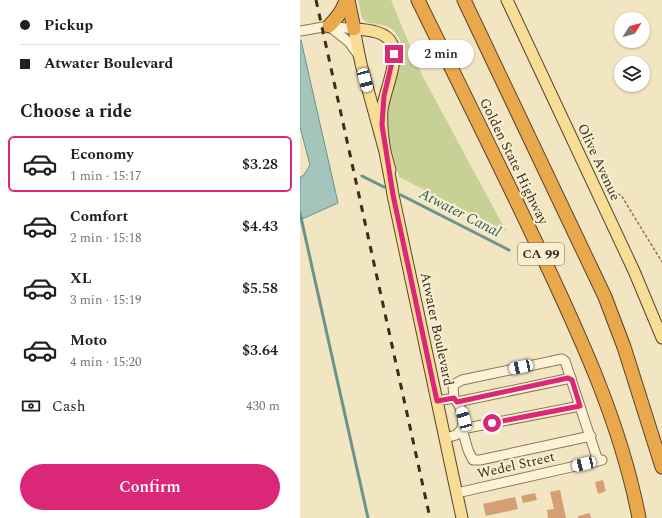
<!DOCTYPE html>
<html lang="en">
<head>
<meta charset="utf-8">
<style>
	body { margin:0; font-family:Spectral,serif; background:#f6f6f6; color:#202124; height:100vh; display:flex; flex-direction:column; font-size:15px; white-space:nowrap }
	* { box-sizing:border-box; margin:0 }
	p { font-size:13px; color:#757577 }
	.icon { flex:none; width:22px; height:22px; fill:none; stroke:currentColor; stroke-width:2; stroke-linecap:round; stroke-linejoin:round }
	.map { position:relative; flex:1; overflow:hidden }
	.sheet { display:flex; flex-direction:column; background:#fff; width:300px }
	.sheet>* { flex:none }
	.top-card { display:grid; align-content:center; height:88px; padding:0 20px; background:#fff }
	.needle { width:26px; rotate:53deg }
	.tools { position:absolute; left:314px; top:12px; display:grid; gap:8px }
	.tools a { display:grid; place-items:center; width:36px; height:36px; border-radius:50%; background:#fff; box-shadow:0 1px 3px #0004; font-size:20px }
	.end { position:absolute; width:18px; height:18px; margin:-9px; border:5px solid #db2777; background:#fff; box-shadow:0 0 0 2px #fff }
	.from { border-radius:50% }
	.bubble { position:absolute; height:28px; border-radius:14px; background:#fff; box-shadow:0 1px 3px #0004; font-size:13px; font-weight:600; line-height:28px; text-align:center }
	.car { position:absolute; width:12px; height:24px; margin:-12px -6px; border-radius:5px; box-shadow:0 0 3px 1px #0007; background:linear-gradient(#fff 24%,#345 0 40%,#fff 0 76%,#345 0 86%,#fff 0) }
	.top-card b { display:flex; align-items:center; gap:14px; height:38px; font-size:15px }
	.top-card b+b { border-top:1px solid #e0e0e0 }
	.top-card i { width:10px; height:10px; background:#202124 }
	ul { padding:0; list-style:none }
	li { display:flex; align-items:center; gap:12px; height:56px; margin:0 8px 6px; padding:0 12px; border:2px solid transparent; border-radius:6px }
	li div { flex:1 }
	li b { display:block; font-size:15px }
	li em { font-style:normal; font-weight:600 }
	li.selected { border-color:#db2777 }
	li>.icon { width:36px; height:36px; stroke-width:1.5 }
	h2 { padding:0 20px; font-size:18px; line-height:48px }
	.pay { display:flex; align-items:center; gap:10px; height:44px; padding:0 20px; font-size:15px }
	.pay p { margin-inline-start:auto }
	.action { display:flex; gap:8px; margin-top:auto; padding:8px 20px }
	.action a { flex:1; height:46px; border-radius:24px; background:#db2777; color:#fff; font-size:16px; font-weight:600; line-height:46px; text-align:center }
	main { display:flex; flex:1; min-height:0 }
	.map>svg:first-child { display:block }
</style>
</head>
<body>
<main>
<section class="sheet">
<div class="top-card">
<b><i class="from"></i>Pickup</b>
<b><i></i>Atwater Boulevard</b>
</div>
<h2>Choose a ride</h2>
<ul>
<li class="selected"><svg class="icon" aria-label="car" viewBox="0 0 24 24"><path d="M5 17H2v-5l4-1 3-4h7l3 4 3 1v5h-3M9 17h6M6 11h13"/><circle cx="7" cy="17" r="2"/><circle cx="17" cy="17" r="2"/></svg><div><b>Economy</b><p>1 min · 15:17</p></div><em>$3.28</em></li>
<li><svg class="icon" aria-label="car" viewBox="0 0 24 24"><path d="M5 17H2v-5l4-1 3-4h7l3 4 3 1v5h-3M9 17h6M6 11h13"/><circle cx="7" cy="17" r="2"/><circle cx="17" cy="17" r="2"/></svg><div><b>Comfort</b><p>2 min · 15:18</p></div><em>$4.43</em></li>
<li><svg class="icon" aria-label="car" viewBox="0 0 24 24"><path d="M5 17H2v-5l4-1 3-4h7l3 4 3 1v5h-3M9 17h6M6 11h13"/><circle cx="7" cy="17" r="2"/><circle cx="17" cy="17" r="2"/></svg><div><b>XL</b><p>3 min · 15:19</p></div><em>$5.58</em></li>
<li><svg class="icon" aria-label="car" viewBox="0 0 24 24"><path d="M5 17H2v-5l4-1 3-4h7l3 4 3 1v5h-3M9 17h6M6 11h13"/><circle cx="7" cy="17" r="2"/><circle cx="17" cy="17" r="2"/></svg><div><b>Moto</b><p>4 min · 15:20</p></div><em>$3.64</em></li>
</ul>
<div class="pay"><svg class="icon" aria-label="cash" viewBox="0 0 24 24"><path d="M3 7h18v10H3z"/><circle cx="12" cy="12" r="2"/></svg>Cash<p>430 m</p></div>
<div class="action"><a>Confirm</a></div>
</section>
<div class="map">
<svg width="362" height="518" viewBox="0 0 362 518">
	<rect width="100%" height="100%" fill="#f2e5c2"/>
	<!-- green -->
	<path fill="#c8d195" d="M58 0H91L122 75 206 231 99 177C94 157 86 135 87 114 89 79 128 25 67 23L62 18Z"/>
	<!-- water -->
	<path fill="#a5c4bc" stroke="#6a938a" d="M0 40H1L38 203 0 220V177L4 175 10 165 0 127Z"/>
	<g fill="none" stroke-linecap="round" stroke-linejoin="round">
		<!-- stream -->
		<g stroke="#6a938a" stroke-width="3">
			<path d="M62 176 84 187"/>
			<path d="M101 195 209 250"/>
			<path d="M0 213 68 518"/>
		</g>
	</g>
	<!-- building -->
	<g fill="#d49f74">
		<path d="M303 480 306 491 298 494 295 482Z"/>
		<path d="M260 490 266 518H248L247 510 254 509 250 492Z"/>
		<path d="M235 493 237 500 223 503 221 496Z"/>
		<path d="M215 497 218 509 186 516 183 504Z"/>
		<path d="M290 513 291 518H278V516Z"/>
	</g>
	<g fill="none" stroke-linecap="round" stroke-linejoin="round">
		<!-- minor casing -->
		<g stroke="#8e7657" stroke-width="11">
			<g id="minor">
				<path d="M30 27 49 42 59 56"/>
				<path d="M0 31 29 26 54 29"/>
				<path d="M154 399 153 385 162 380 262 359 265 361 298 461"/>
				<path d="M137 401 154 398C162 407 164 418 162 429L156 435 145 438"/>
				<path d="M157 402 271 378"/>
				<path d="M280 406 162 429 168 450 173 460H180L291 436"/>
				<path d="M157 493 302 460"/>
			</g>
		</g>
		<!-- major casing -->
		<g stroke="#5b432c" stroke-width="13">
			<g id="major">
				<path d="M207 0 334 271 362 338"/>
				<path d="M90 170 61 64 54 29C68 30 86 31 92 44 100 59 84 93 82 110 80 138 89 168 93 195L162 518"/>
			</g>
		</g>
		<!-- highway casing -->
		<g stroke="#5b432c" stroke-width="15">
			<g id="highway">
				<path d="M48 0 54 29"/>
				<path d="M118 0C159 84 201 168 241 253 281 338 321 424 339 518"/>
				<path d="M164 0 305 297 324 347 362 467"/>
				<path d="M29 26C37 18 43 11 46 0"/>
			</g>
		</g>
		<!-- path -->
		<path stroke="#8e7657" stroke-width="1.5" stroke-dasharray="3 2" stroke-linecap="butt" d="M308 192 321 195 362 262"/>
		<!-- minor -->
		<use href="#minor" stroke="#fcf2d6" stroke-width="9"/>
		<!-- major -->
		<use href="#major" stroke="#f8dd96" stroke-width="11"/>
		<!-- highway -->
		<use href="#highway" stroke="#e9a84b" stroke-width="13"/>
		<!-- rail -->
		<path stroke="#3c2d1d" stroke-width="3" stroke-dasharray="7 7" stroke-linecap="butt" d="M16 0 130 518"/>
	</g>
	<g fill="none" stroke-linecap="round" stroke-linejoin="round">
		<!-- route -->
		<path stroke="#db2777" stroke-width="5" d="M94 54 84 96 82 125 93 195 137 401 154 398 157 402 268 378 272 380 280 406 192 423"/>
	</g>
	<g text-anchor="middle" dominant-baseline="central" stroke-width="4" stroke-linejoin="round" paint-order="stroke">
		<!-- shield labels -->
		<rect fill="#f9efd2" stroke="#756753" stroke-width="1" x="218" y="243" width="46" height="22" rx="3"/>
		<g font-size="13" font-weight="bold" fill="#3c2d1d">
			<text x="241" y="254">CA 99</text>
		</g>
		<!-- street labels -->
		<g font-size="14" fill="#3c2d1d" stroke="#f9efd2">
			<text transform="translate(214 161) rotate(64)">Golden State Highway</text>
			<text transform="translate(299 162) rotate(65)">Olive Avenue</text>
			<text transform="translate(137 329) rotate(78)">Atwater Boulevard</text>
			<text transform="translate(216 465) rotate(-13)">Wedel Street</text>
		</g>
		<!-- water labels -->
		<g font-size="15" font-style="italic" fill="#2b5d5b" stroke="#f9efd2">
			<text transform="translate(160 213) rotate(27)">Atwater Canal</text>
		</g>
	</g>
</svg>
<div class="tools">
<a><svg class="needle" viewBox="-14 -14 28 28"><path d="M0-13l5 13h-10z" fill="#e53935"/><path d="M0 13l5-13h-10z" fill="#757577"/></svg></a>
<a><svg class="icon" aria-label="layers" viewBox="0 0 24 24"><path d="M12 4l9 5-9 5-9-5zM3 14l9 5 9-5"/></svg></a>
</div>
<i class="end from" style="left:192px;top:423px"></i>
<i class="end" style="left:94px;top:54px"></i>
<div class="bubble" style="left:108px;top:40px;width:66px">2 min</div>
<i class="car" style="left:65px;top:80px;rotate:165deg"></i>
<i class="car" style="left:221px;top:367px;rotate:258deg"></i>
<i class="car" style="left:164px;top:419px;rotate:344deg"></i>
<i class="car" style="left:284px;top:464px;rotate:257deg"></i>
</div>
</main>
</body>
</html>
